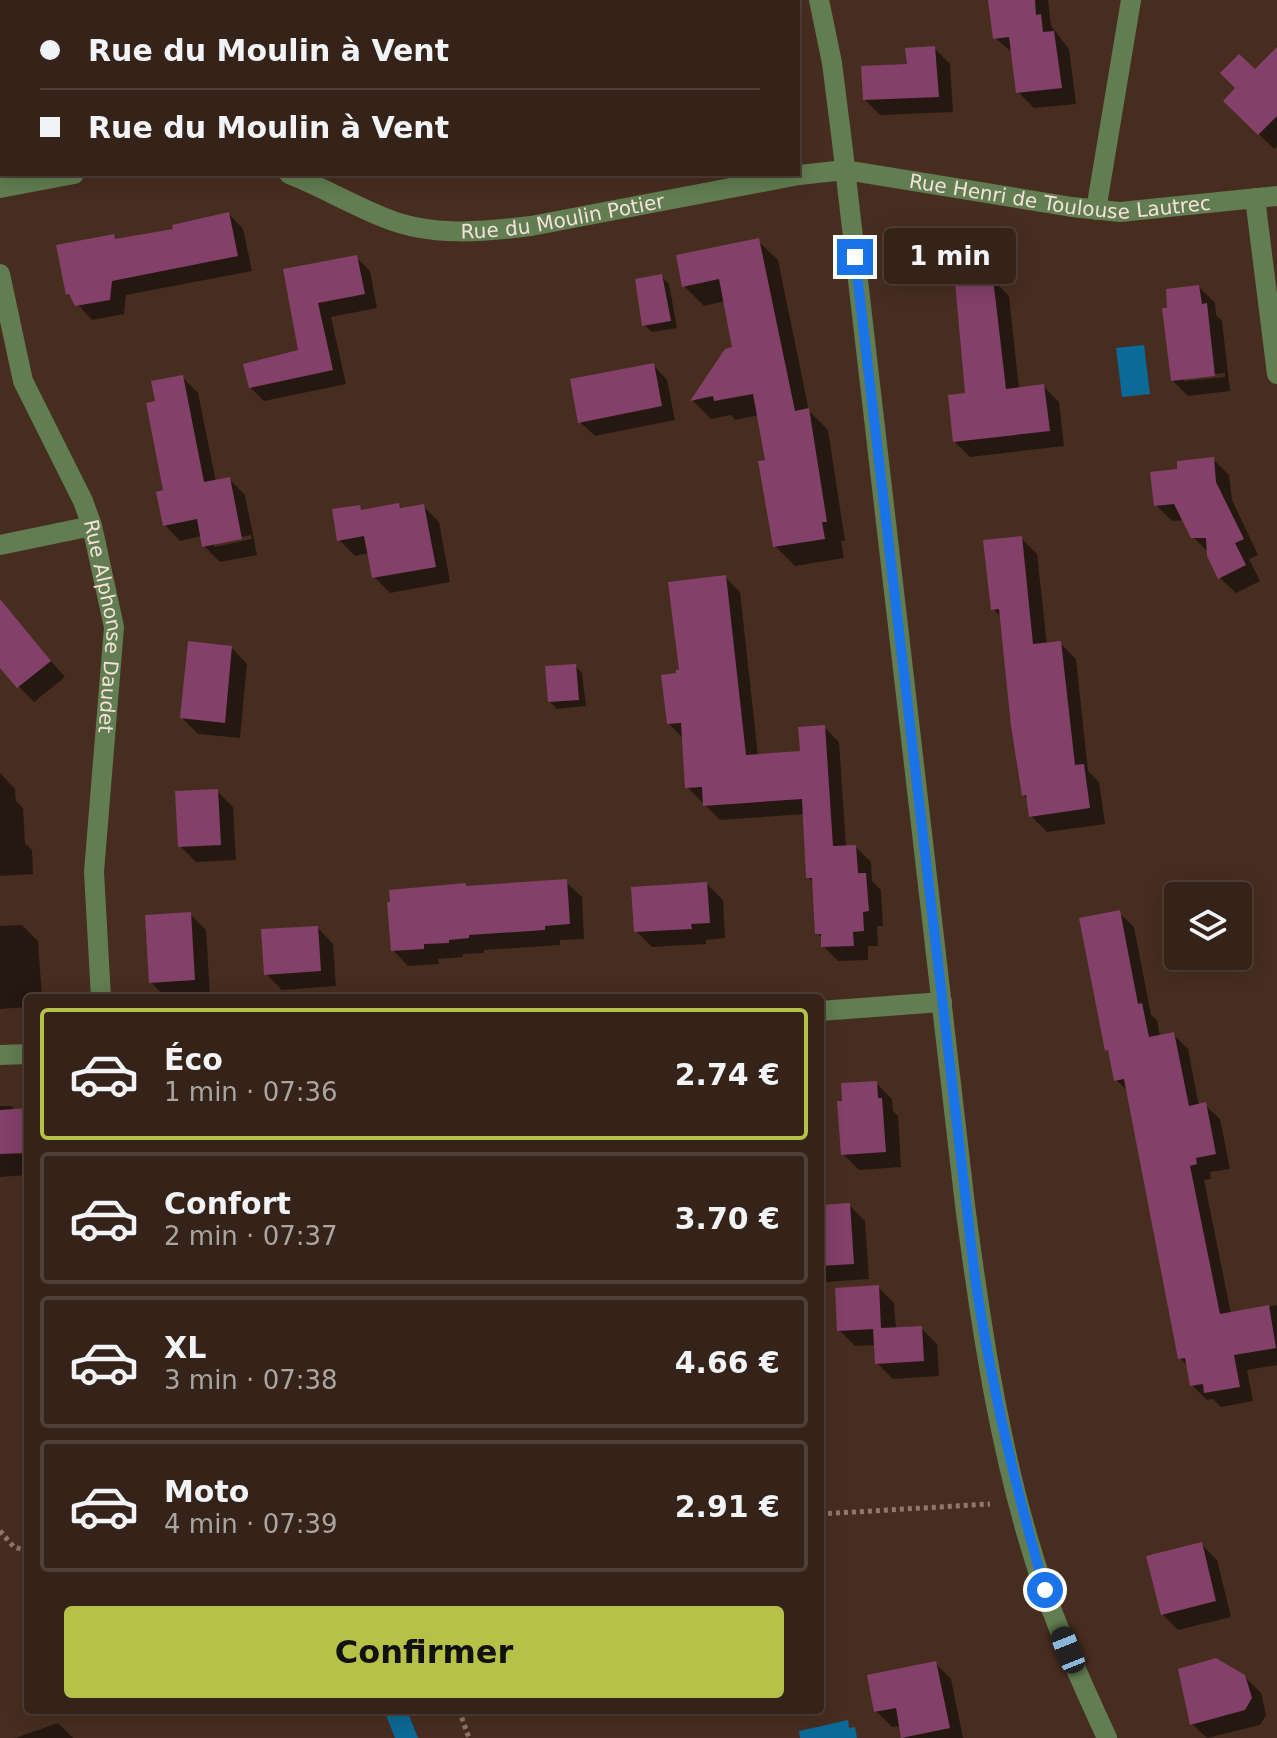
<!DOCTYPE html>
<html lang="fr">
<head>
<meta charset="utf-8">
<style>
	body { margin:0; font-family:"DejaVu Sans",sans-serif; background:#402f25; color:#f1f3f6; height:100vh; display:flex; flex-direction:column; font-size:30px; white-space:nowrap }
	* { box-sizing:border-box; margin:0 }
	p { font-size:26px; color:#aaa4a2 }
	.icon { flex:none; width:44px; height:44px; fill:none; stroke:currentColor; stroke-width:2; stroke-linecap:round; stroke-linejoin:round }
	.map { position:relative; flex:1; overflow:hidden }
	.side { position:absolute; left:24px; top:994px; width:800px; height:720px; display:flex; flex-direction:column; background:#352218; border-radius:8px; box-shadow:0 4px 20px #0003,0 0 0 2px #4f3f37 }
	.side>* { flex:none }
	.guide { position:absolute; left:0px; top:0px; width:800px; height:176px; box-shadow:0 4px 20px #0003,0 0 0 2px #4f3f37; display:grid; align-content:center; height:176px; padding:0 40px; background:#352218 }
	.controls { position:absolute; left:1164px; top:882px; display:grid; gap:16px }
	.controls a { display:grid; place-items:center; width:88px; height:88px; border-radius:8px; background:#352218; box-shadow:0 4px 20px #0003,0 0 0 2px #4f3f37; font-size:40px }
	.end { position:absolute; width:36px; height:36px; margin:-18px; border:10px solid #1a73e8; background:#fff; box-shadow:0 0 0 4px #fff }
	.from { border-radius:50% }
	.bubble { position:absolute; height:56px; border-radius:8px; background:#352218; box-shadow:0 4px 20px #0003,0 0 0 2px #4f3f37; font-size:26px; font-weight:700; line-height:56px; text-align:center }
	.car { position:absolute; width:24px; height:48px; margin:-24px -12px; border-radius:10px; box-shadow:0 0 6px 2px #0007; background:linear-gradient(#222 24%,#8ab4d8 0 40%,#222 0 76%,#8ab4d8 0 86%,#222 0) }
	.guide b { display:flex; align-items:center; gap:28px; height:76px; font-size:30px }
	.guide b+b { border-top:2px solid #4f3f37 }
	.guide i { width:20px; height:20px; background:#f1f3f6 }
	ul { padding:14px 0 0; list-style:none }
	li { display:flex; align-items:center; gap:24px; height:132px; margin:0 16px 12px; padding:0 24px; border:4px solid #4f3f37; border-radius:8px }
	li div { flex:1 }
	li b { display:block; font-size:30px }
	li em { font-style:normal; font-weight:700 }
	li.on { border-color:#b6c148 }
	li>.icon { width:72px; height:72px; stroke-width:1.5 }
	.button { display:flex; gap:16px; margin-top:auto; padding:16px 40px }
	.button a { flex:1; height:92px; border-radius:8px; background:#b6c148; color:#111; font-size:32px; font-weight:700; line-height:92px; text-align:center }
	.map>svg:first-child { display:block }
</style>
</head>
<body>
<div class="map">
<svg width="1277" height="1738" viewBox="0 0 1277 1738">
	<rect width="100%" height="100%" fill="#472d20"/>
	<!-- water -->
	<g fill="#0c6a96">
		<path d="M1144 345 1150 394 1122 397 1116 348Z"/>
		<path d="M384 1710H407L418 1738H395Z"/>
		<path d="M848 1720 849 1728 855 1727 857 1738H800L799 1731Z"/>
	</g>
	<!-- shadow -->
	<g fill="#0007" fill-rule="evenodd">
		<path d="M286 0H388V2H276Z"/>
		<path d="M667 0H734L735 2H667Z"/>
		<path d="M990 0H1048L1051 26 1069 49 1076 104 1034 108 1018 92 1013 53 995 38Z"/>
		<path d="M934 48 950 64 953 112 880 115 864 99Z"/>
		<path d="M1255 72H1277V146L1274 149 1225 101Z"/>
		<path d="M229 214 243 229 252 271 126 295 124 314 92 320 68 294 113 236 118 241 175 231Z"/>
		<path d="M758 241 778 260 809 411 828 430 845 541H841L844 558 795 566 775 546 767 461 759 415 735 420 731 415 711 419 692 400 734 349 725 301 704 306 684 286Z"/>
		<path d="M356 257 370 271 377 308 331 317 346 384 264 401 250 387 301 352 285 271Z"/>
		<path d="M661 276 669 284 677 328 652 332 644 325Z"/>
		<path d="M993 280 1009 296 1019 389 1043 386 1059 402 1064 446 970 457 954 441Z"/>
		<path d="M1199 287 1215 303 1216 315 1222 321 1230 391 1188 396 1172 380ZM1225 373V377L1184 381V377Z"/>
		<path d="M653 365 667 380 675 420 595 436 580 422Z"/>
		<path d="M182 377 198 393 216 482 229 479 245 495 257 555 220 562 204 546 202 536 180 541 165 525 166 492ZM251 535 252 539 214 547V543Z"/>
		<path d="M1213 459 1229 475 1232 500 1258 555 1249 559 1260 581 1236 593 1220 578 1208 552 1193 537 1184 520 1172 521 1156 505 1179 470Z"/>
		<path d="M399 505 403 510 423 506 439 522 450 582 390 593 374 577 369 553 355 556 339 540 359 507 364 512Z"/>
		<path d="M1021 538 1037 554 1047 645 1060 643 1076 659 1088 771 1099 782 1105 824 1047 832 1031 816 1028 800 1023 795 1002 618 993 609Z"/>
		<path d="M725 577 740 592 758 756 802 753 824 727 839 742 846 847H856L871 862 872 881 881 890 883 926H877L878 946H868V960L838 961 823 946V939L817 933 815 884 808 877 805 814 720 820 687 787 684 739 669 724 682 672Z"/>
		<path d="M0 614 14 619 65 677 34 702 0 667Z"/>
		<path d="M232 648 247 664 240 738 198 734 182 718Z"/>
		<path d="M575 666 582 673 586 706 557 709 549 701Z"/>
		<path d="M0 773 15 789 16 801 23 808 25 843 32 850 33 874 0 876Z"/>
		<path d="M217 791 233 807 236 860 196 862 180 846Z"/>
		<path d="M566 882 582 897 584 939 560 940V945L484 950V953L463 954V957L438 959 439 964 408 966 393 950 467 888Z"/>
		<path d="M707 884 723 900 725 938 706 940V944L652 947 636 931Z"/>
		<path d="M1119 913 1134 927 1151 1015 1157 1020 1160 1037 1173 1034 1188 1049 1199 1106 1205 1105 1220 1119 1230 1169 1210 1172 1211 1179 1204 1180 1231 1314 1277 1305V1365L1247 1370 1253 1401 1221 1407 1213 1399 1207 1400 1192 1385 1188 1366 1180 1358 1129 1092 1116 1080 1111 1054 1107 1050Z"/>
		<path d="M190 914 206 930 210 995 166 998 151 982Z"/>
		<path d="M22 925 38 941 42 998H28V1007L0 1009V926Z"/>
		<path d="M318 928 333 944 336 986 282 990 266 974Z"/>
		<path d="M876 1083 892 1099 893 1111 898 1116 901 1167 859 1170 843 1154Z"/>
		<path d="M0 1106H11L16 1111 28 1110V1175L0 1177Z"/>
		<path d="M849 1205 865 1221 869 1279 826 1282 820 1276V1207Z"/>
		<path d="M878 1287 894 1303 896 1329 921 1328 937 1344 939 1376 893 1379 877 1363 876 1345 855 1346 839 1330Z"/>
		<path d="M1201 1544 1217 1560 1231 1617 1178 1630 1162 1614Z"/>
		<path d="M935 1663 951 1679 963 1738H904L901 1726 892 1727 876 1711Z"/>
		<path d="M1244 1676 1261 1693 1266 1715 1260 1725 1207 1738 1192 1724Z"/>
		<path d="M58 1723 73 1738H15Z"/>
	</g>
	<!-- building -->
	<g fill="#834069">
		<path d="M988 0H1035L1036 15 1041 14 1043 32 1054 31 1062 88 1016 93 1009 37 993 39Z"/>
		<path d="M935 46 939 97 863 100 861 66 907 64 905 48Z"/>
		<path d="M1277 47V116L1258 135 1223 101 1235 88 1220 73 1239 54 1255 69Z"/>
		<path d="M229 212 238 256 112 281 110 300 75 306 69 294 66 295 56 245 114 234 115 239 173 229 172 225Z"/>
		<path d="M759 238 795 411 809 408 827 522H822L825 539 773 547 758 461 765 460 753 394 714 401 713 396 690 401 725 349 732 347 719 279 682 287 676 255Z"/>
		<path d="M357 255 365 294 318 303 333 370 249 388 243 364 298 350 283 269Z"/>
		<path d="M662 274 671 321 642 326 635 279Z"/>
		<path d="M993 278 1006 389 1044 384 1050 431 953 442 948 395 965 393 955 282Z"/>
		<path d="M1199 285 1202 304 1207 303 1215 376 1171 381 1162 308H1167L1166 289Z"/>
		<path d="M654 363 662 406 578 423 570 379Z"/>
		<path d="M183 375 204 482 230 477 242 539 202 547 197 519 163 526 156 492 163 490 146 403 155 401 151 381Z"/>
		<path d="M1214 457 1216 482 1244 539 1235 543 1246 565 1218 579 1207 556 1206 538H1191L1174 504 1154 506 1150 472 1177 469V461Z"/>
		<path d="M399 503 400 508 424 504 436 567 372 578 364 536 337 541 332 509 360 505 361 510Z"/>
		<path d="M1022 536 1033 644 1061 641 1075 765 1084 764 1090 808 1029 817 1026 795 1022 796 1011 726 999 609 991 610 983 540Z"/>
		<path d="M726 575 746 755 800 751 798 727 825 725 833 846 856 845 858 873H866L869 911 863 912 864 931 853 932 854 946 821 947V934H815L812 878H806L802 799 703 806 702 787 685 788 681 723 667 724 661 675 676 673V670H679L668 582Z"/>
		<path d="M0 599 51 661 17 688 0 668Z"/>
		<path d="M188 641 232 646 225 723 180 718Z"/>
		<path d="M576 664 579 700 548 702 545 666Z"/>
		<path d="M218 789 221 845 178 847 175 791Z"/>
		<path d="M567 879 570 924 545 926V930L469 935V938L449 940V943L424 944V949L391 951 387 902H390L389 890 466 883V886Z"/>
		<path d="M707 882 710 923 691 924 692 929 634 932 631 887Z"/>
		<path d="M1120 910 1138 1004 1142 1003 1149 1037 1174 1032 1189 1106 1206 1102 1216 1154 1196 1158 1197 1164 1190 1166 1220 1314 1269 1305 1276 1348 1234 1355 1240 1387 1204 1393 1203 1384 1190 1386 1185 1358 1178 1359 1124 1079 1114 1081 1108 1050 1105 1051 1079 918Z"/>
		<path d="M191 912 195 980 149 983 145 915Z"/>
		<path d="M318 926 321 971 264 975 261 929Z"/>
		<path d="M877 1081 878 1098H882L886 1152 841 1155 837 1101H842L841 1083Z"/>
		<path d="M28 1108V1153L0 1154V1110Z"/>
		<path d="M850 1203 854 1264 820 1266V1205Z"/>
		<path d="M879 1285 881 1328 922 1326 924 1361 875 1364 873 1329 837 1331 835 1288Z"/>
		<path d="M1202 1542 1216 1601 1161 1615 1146 1556Z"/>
		<path d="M1216 1658 1245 1675 1252 1698 1245 1710 1190 1725 1178 1669Z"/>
		<path d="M936 1661 950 1728 901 1738 896 1708 874 1712 867 1675Z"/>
	</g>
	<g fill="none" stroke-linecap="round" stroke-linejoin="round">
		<!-- path -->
		<g stroke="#8f786d" stroke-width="5" stroke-dasharray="4 4" stroke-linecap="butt">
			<path d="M820 1514 990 1504"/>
			<path d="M0 1531 14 1547 28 1551"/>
			<path d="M459 1710 469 1738"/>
		</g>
		<!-- minor -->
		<g stroke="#617d51" stroke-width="20">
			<path d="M819 0 832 63 842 142 965 1205C982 1335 1002 1468 1045 1592 1063 1642 1085 1690 1107 1738"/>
			<path id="s1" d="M289 174C322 187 352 205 385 218 431 237 483 232 531 226L799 175 845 170 1072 207 1120 212 1277 196"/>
			<path d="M0 188 74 174"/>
			<path d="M1255 198 1277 374"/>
			<path d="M1096 210 1131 0"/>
			<path id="s2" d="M0 274 23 381 83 501 92 526 114 627 94 872 101 998"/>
			<path d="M0 545 92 526"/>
			<path d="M820 1011 942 1002"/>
			<path d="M0 1055 28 1054"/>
		</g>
	</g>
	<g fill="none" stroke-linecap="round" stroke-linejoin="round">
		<!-- route -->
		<path stroke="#1a73e8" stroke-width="10" d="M855 257 975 1278C991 1384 1015 1487 1045 1590"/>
	</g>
	<g text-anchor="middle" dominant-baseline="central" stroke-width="6" stroke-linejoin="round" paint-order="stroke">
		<!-- street labels -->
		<g font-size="20" fill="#f4e2da" stroke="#472d20">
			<text stroke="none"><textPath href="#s1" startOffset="790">Rue Henri de Toulouse Lautrec</textPath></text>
			<text stroke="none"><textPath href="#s1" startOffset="286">Rue du Moulin Potier</textPath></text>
			<text stroke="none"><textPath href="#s2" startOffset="372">Rue Alphonse Daudet</textPath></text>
		</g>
	</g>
</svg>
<div class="controls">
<a><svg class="icon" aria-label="layers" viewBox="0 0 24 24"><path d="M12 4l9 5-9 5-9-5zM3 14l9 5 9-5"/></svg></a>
</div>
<i class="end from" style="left:1045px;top:1590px"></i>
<i class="end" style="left:855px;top:257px"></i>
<div class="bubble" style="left:884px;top:228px;width:132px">1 min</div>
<i class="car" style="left:1068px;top:1650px;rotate:338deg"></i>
<div class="guide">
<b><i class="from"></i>Rue du Moulin à Vent</b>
<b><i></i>Rue du Moulin à Vent</b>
</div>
<section class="side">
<ul>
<li class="on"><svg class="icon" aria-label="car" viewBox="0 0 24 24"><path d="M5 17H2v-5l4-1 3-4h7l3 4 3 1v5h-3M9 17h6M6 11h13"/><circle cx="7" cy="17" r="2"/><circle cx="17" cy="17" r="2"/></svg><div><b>Éco</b><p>1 min · 07:36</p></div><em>2.74 €</em></li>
<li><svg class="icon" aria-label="car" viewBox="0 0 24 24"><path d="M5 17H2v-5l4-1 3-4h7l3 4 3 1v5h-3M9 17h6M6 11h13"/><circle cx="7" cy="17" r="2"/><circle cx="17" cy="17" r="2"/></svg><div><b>Confort</b><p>2 min · 07:37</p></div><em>3.70 €</em></li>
<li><svg class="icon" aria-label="car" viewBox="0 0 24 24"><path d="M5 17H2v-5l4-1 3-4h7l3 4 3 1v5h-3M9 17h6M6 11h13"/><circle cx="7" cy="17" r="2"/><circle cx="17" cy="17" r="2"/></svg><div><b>XL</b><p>3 min · 07:38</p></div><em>4.66 €</em></li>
<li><svg class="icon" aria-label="car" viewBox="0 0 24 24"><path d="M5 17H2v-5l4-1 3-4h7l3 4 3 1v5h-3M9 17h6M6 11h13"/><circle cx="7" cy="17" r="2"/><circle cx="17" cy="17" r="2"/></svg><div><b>Moto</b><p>4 min · 07:39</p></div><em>2.91 €</em></li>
</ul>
<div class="button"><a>Confirmer</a></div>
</section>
</div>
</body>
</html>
